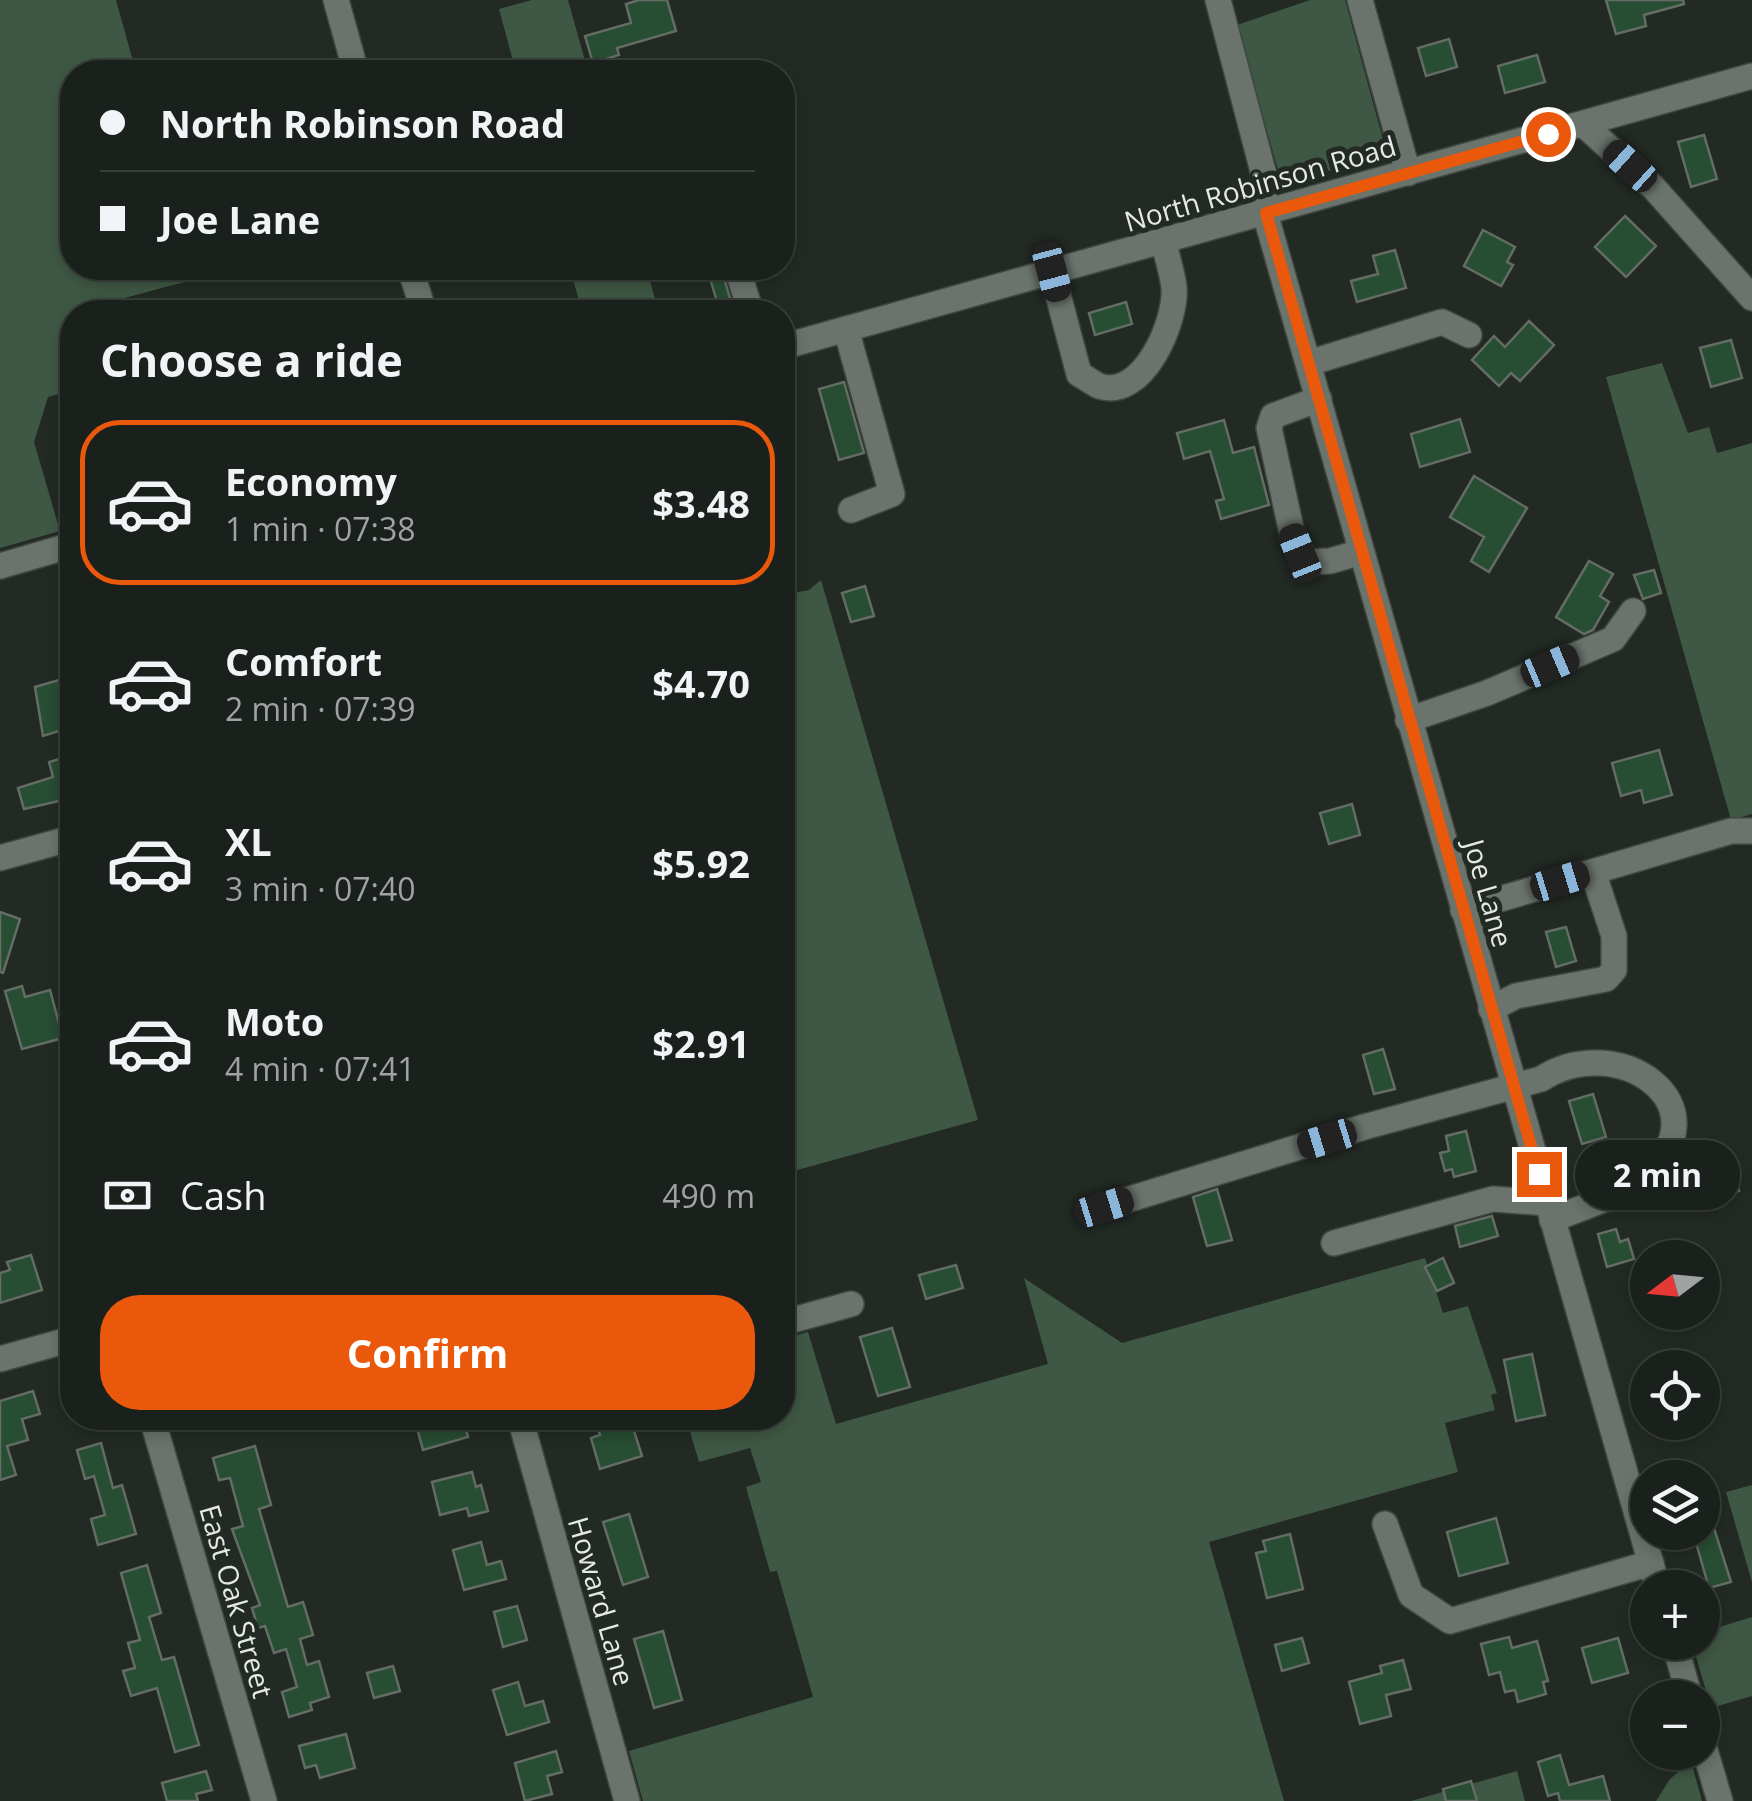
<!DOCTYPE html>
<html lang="en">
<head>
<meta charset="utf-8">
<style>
	body { margin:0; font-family:"Open Sans",sans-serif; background:#272d28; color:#f1f3f6; height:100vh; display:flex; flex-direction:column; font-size:38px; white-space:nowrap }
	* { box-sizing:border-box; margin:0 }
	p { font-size:32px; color:#9fa3a3 }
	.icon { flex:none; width:55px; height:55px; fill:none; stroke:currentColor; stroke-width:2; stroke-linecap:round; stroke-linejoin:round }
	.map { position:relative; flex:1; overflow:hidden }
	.details { position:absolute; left:60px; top:300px; width:735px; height:1130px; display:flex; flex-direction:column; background:#1a201b; border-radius:40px; box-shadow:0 5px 15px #0003,0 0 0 2px #383e3a }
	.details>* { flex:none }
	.hud { position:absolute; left:60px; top:60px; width:735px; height:220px; border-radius:40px; box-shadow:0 5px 15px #0003,0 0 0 2px #383e3a; display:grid; align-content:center; height:220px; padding:0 40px; background:#1a201b }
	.needle { width:65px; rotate:254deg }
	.tools { position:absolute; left:1630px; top:1240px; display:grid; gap:20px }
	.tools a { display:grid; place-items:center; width:90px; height:90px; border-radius:50%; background:#1a201b; box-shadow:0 5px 15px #0003,0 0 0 2px #383e3a; font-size:50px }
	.end { position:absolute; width:45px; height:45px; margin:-22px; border:12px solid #ea580c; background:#fff; box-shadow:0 0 0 5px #fff }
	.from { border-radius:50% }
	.bubble { position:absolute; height:70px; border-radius:35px; background:#1a201b; box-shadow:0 5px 15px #0003,0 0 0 2px #383e3a; font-size:32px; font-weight:700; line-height:70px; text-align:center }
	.car { position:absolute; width:30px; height:60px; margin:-30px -15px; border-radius:12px; box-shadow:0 0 8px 2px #0007; background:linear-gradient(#222 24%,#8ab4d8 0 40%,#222 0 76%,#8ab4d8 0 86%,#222 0) }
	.hud b { display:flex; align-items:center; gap:35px; height:95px; font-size:38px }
	.hud b+b { border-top:2px solid #383e3a }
	.hud i { width:25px; height:25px; background:#f1f3f6 }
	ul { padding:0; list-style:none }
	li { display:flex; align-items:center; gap:30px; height:165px; margin:0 20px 15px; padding:0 20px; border:5px solid transparent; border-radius:40px }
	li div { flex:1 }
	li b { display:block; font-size:38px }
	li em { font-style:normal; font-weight:700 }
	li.current { border-color:#ea580c }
	li>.icon { width:90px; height:90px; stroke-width:1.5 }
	h2 { padding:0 40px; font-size:45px; line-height:120px }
	.pay { display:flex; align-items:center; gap:25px; height:110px; padding:0 40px; font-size:38px }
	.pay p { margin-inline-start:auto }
	.cta { display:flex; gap:20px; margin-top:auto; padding:20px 40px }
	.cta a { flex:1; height:115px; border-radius:40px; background:#ea580c; color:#fff; font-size:40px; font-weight:700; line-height:115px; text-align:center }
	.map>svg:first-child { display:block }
</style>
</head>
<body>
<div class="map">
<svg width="1752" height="1801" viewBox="0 0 1752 1801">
	<rect width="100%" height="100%" fill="#232a24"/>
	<!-- green -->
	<g fill="#3f5845">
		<path d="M0 0H116L136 72H72V268H189L192 280 72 312V390L48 397 34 442 60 531 0 548Z"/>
		<path d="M532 0H568L586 64 595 72H516L499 9Z"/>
		<path d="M1310 0H1345L1387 154 1290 182 1280 177 1237 25Z"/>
		<path d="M570 268H646L659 312H582Z"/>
		<path d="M1662 363 1688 433 1709 427 1717 453 1752 443V814L1731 820 1606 377Z"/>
		<path d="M821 580 978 1120 783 1174 782 798 789 795 782 770 783 595 809 590Z"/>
		<path d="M1425 1258 1443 1313 1468 1306 1497 1393 1491 1395 1495 1410 1445 1423 1458 1472 1209 1542 1284 1801H643L629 1751 813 1697 777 1571 770 1572 746 1487 761 1482 750 1448 699 1462 686 1418H782L783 1339 808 1332 836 1424 1048 1364 1024 1278 1122 1343Z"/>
		<path d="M1752 1485V1582L1726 1492Z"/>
		<path d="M1752 1617V1696L1711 1708 1692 1643 1702 1642 1703 1632Z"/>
		<path d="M1691 1761 1702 1801H1656L1670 1779Z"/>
		<path d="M1517 1771 1525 1801H1411Z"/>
	</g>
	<!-- building -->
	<g fill="#274d32" stroke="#636c65" stroke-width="2.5">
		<path d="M639 0H667L676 31 617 48 619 55 593 63 585 36 631 23 626 4Z"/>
		<path d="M1606 0H1683L1684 4 1644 15 1646 26 1616 34Z"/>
		<path d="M1449 39 1457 67 1426 76 1418 48Z"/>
		<path d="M1537 55 1545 82 1505 93 1498 66Z"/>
		<path d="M1704 135 1717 179 1691 187 1678 142Z"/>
		<path d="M1625 216 1656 246 1626 277 1595 247Z"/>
		<path d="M1483 230 1515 247 1507 262 1513 265 1501 286 1464 266Z"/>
		<path d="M1395 250 1406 288 1357 302 1351 281 1378 274 1373 256Z"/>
		<path d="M707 268H721L734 312H720Z"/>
		<path d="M1126 302 1132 324 1095 335 1089 313Z"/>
		<path d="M1529 321 1554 345 1520 381 1511 373 1499 386 1472 360 1494 336 1505 347Z"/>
		<path d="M1731 340 1742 378 1711 387 1700 348Z"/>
		<path d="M844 382 864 453 839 460 819 389Z"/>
		<path d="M1460 419 1470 452 1420 467 1411 434Z"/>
		<path d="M1224 420 1233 453 1254 447 1269 505 1221 519 1216 501 1224 499 1210 451 1184 459 1177 433Z"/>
		<path d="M1474 476 1527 508 1489 572 1471 561 1484 537 1450 517Z"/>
		<path d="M1589 561 1613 574 1600 596 1609 602 1593 630 1584 634 1556 617Z"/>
		<path d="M1654 570 1661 593 1643 599 1634 575Z"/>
		<path d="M865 586 874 616 851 622 842 593Z"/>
		<path d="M59 680 72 727 43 736 35 687Z"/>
		<path d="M1659 750 1672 795 1644 803 1641 790 1621 796 1612 763Z"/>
		<path d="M70 756 72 798 24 809 18 788 53 777 49 762Z"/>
		<path d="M1352 804 1360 835 1329 844 1320 813Z"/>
		<path d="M0 912 20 919 3 973 0 972Z"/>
		<path d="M1566 927 1576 961 1556 967 1546 932Z"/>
		<path d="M22 986 25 997 50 990 63 1038 22 1049 5 991Z"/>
		<path d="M1383 1049 1395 1089 1374 1094 1363 1055Z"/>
		<path d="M1593 1094 1606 1137 1582 1144 1569 1101Z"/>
		<path d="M1466 1131 1476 1171 1454 1177 1452 1169 1445 1171 1440 1153 1449 1151 1446 1136Z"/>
		<path d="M1737 1178 1739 1191 1691 1200 1688 1187Z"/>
		<path d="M1217 1189 1232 1240 1207 1246 1193 1197Z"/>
		<path d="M1492 1216 1498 1236 1460 1247 1455 1226Z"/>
		<path d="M1616 1229 1620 1242 1628 1239 1634 1259 1607 1267 1598 1234Z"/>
		<path d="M31 1255 42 1290 0 1303V1273L10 1270 7 1262Z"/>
		<path d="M1443 1258 1454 1283 1437 1291 1425 1267Z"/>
		<path d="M956 1265 963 1288 926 1299 919 1275Z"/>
		<path d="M892 1328 910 1387 878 1396 860 1337Z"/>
		<path d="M1532 1354 1545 1415 1516 1421 1504 1360Z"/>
		<path d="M33 1391 40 1414 22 1419 28 1440 7 1446 16 1475 0 1480V1401Z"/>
		<path d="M426 1418 463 1419 468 1437 423 1450 417 1428 428 1425Z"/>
		<path d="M595 1418H630L642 1456 600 1469 591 1438 600 1435Z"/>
		<path d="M101 1443 113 1488 122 1485 136 1534 98 1545 91 1519 105 1515 94 1476 85 1479 77 1450Z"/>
		<path d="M255 1446 271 1505 259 1509 285 1597 288 1607 303 1602 313 1635 300 1639 307 1665 319 1661 329 1697 310 1703 312 1710 289 1717 282 1692 297 1687 286 1649 274 1653 265 1626 258 1628 252 1608 260 1605 232 1529 243 1526 230 1478 219 1480 213 1458Z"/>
		<path d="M472 1472 476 1487 481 1485 488 1511 469 1516 467 1508 440 1515 432 1482Z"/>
		<path d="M1706 1503 1731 1582 1709 1588 1693 1532H1702V1504Z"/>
		<path d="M629 1514 648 1577 623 1585 603 1522Z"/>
		<path d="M1496 1518 1508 1563 1459 1576 1447 1532Z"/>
		<path d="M1290 1534 1303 1589 1267 1598 1256 1553 1266 1551 1263 1541Z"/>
		<path d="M481 1542 487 1565 501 1561 506 1579 464 1590 453 1550Z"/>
		<path d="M147 1565 161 1613 149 1617 162 1660 174 1657 199 1745 175 1752 157 1688 131 1696 123 1671 135 1668 128 1643 140 1640 121 1573Z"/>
		<path d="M517 1606 527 1640 503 1647 494 1612Z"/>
		<path d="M663 1631 682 1700 654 1708 634 1639Z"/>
		<path d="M1509 1637 1512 1648 1537 1641 1548 1681 1543 1682 1546 1694 1518 1702 1515 1690 1505 1692 1500 1672 1489 1675 1481 1644Z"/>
		<path d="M1302 1638 1309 1663 1282 1671 1275 1645Z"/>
		<path d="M1618 1638 1628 1673 1592 1683 1582 1648Z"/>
		<path d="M1403 1660 1411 1689 1386 1695 1391 1716 1360 1724 1349 1682 1382 1673 1380 1666Z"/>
		<path d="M393 1666 400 1691 374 1698 367 1673Z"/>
		<path d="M518 1682 525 1706 543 1701 549 1722 507 1735 493 1690Z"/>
		<path d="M346 1734 355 1768 320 1778 316 1765 305 1768 299 1746Z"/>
		<path d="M556 1751 562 1772 547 1776 552 1794 525 1801 515 1763Z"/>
		<path d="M1560 1755 1569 1785 1603 1776 1610 1801H1560L1558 1793 1548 1796 1538 1762Z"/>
		<path d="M206 1771 212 1790 196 1794 198 1801H167L162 1783Z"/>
		<path d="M1471 1781 1477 1801H1446L1443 1789Z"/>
	</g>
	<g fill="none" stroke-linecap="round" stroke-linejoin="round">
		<!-- minor casing -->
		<g stroke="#404742" stroke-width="28">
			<g id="minor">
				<path d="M336 0 356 72"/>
				<path d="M1218 0 1264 175 1265 213 1658 1588"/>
				<path d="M1360 0 1408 173"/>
				<path d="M1583 124 1653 187 1752 298"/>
				<path d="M410 268 424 312"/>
				<path d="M737 268 751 312"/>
				<path d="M1052 272 1079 374C1085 377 1092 383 1099 386 1143 401 1177 321 1174 287 1172 272 1167 256 1163 241"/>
				<path d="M846 329 892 494 851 510"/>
				<path d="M782 347 1752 76"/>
				<path d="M1309 363 1442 322 1469 335"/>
				<path d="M1319 399 1273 416 1269 428 1292 533 1306 562 1330 561 1361 552"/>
				<path d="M0 566 72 545"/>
				<path d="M1408 720 1487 693 1613 639 1633 611"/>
				<path d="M0 858 72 838"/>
				<path d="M1463 910 1731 831H1752"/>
				<path d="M1491 1009 1516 996 1606 979 1614 970V936L1593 872"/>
				<path d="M1104 1207 1364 1127 1541 1079C1617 1029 1728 1105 1644 1177 1621 1197 1580 1207 1552 1220"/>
				<path d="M1334 1243 1493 1199 1547 1203"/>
				<path d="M782 1323 851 1304"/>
				<path d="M0 1359 72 1339"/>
				<path d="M152 1418 264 1801"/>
				<path d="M520 1418 627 1801"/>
				<path d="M1385 1524 1411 1595 1450 1621 1651 1563"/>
				<path d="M1674 1642 1690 1698"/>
				<path d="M1702 1740 1720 1801"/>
			</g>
		</g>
		<!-- minor -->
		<use href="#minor" stroke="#6a736c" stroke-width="25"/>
	</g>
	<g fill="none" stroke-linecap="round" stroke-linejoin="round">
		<!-- route -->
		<path stroke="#ea580c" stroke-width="12" d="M1539 1174 1266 213 1548 134"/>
	</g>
	<g text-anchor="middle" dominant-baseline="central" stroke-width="10" stroke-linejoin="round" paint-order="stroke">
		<!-- street labels -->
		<g font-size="28" fill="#e5eae6" stroke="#232a24">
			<text transform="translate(1260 183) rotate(-16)">North Robinson Road</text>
			<text transform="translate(1489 893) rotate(74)">Joe Lane</text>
			<text transform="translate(237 1601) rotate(74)">East Oak Street</text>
			<text transform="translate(602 1601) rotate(74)">Howard Lane</text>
		</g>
	</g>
</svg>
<div class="tools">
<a><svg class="needle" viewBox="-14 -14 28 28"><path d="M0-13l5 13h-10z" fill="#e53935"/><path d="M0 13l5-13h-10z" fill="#9fa3a3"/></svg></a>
<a><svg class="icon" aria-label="locate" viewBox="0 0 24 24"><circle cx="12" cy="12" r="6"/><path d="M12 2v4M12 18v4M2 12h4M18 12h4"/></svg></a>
<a><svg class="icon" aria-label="layers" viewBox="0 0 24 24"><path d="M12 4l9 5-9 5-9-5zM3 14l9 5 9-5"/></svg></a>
<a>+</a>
<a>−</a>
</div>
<i class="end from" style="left:1548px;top:134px"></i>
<i class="end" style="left:1539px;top:1174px"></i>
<div class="bubble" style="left:1575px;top:1140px;width:165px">2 min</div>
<i class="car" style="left:1630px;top:166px;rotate:312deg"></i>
<i class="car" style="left:1052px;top:272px;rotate:165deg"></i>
<i class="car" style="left:1300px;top:553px;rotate:338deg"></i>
<i class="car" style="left:1550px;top:666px;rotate:67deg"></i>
<i class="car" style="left:1560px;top:881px;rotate:73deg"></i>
<i class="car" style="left:1327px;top:1139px;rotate:253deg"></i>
<i class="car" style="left:1104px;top:1207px;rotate:73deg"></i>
<div class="hud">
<b><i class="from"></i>North Robinson Road</b>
<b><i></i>Joe Lane</b>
</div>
<section class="details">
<h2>Choose a ride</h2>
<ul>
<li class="current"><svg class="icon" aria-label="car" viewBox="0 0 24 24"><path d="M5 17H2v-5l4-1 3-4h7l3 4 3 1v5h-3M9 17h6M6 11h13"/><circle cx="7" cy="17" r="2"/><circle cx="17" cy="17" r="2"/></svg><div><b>Economy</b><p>1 min · 07:38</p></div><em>$3.48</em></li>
<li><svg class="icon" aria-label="car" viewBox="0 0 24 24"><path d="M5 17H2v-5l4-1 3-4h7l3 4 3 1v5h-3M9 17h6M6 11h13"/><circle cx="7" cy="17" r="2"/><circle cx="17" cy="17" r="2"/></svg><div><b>Comfort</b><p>2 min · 07:39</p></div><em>$4.70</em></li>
<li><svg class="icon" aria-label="car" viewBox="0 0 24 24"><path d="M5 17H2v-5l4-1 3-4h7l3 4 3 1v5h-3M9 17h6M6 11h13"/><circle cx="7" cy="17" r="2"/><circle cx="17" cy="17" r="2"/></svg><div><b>XL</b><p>3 min · 07:40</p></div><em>$5.92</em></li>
<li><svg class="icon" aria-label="car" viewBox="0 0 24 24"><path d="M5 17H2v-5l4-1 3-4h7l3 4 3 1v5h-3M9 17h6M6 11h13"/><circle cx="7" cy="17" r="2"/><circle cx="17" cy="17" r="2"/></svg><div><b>Moto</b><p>4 min · 07:41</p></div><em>$2.91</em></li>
</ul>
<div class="pay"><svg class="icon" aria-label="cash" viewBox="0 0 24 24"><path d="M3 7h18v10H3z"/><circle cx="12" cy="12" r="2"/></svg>Cash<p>490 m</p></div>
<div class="cta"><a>Confirm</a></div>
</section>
</div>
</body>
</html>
